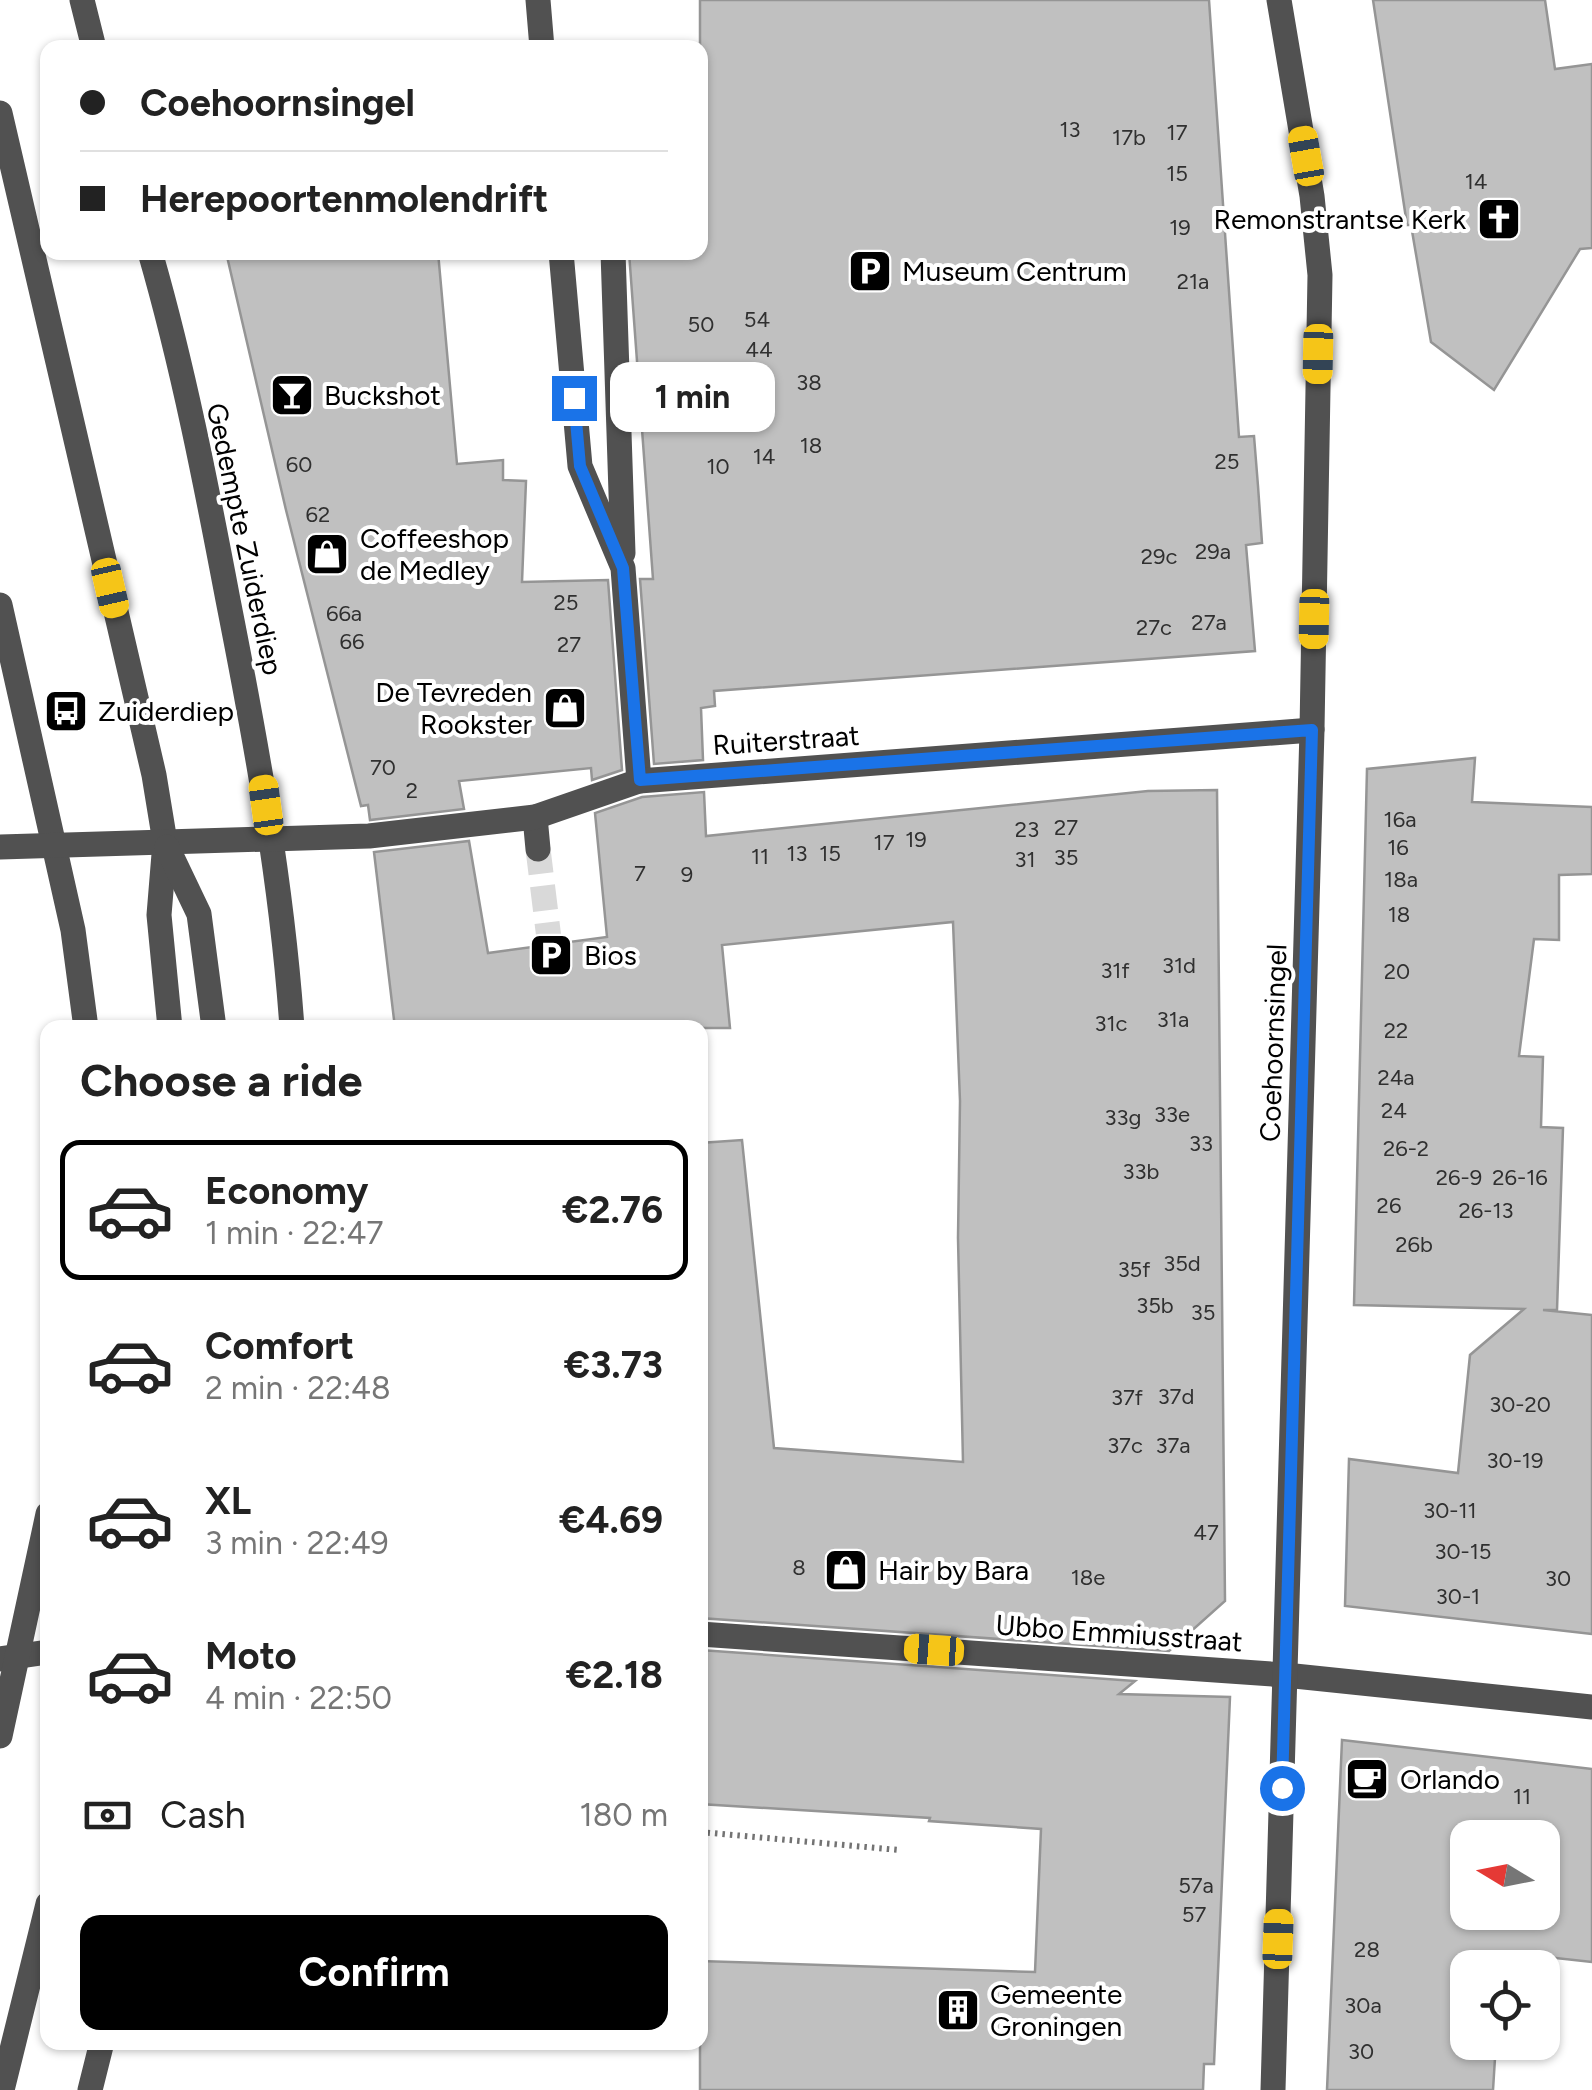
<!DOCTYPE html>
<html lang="en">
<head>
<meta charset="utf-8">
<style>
	body { margin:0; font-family:Figtree,sans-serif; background:#f2f2f2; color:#222; height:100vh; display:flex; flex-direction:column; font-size:38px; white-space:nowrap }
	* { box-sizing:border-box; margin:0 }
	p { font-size:32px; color:#767676 }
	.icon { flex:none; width:55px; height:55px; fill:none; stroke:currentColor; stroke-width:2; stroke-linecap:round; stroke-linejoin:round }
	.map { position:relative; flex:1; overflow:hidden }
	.drawer { position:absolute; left:40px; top:1020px; width:668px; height:1030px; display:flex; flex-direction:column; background:#fff; border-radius:20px; box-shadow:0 2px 8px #0004 }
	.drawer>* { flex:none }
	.guide { position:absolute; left:40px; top:40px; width:668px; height:220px; border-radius:20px; box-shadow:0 2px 8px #0004; display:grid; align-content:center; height:220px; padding:0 40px; background:#fff }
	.needle { width:65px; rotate:280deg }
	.tools { position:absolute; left:1450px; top:1820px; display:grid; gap:20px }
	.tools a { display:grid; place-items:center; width:110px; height:110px; border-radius:20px; background:#fff; box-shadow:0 2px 8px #0004; font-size:50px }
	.end { position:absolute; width:45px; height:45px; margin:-22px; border:12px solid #1a73e8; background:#fff; box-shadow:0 0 0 5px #fff }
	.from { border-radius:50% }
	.bubble { position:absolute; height:70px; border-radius:20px; background:#fff; box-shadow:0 2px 8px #0004; font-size:32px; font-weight:700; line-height:70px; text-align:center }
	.car { position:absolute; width:30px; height:60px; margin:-30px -15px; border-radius:12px; box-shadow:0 0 8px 2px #0007; background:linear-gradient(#f5c518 24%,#345 0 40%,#f5c518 0 76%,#345 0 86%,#f5c518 0) }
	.guide b { display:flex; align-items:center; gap:35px; height:95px; font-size:38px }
	.guide b+b { border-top:2px solid #e0e0e0 }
	.guide i { width:25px; height:25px; background:#222 }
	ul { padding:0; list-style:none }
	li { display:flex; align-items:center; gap:30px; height:140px; margin:0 20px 15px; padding:0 20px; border:5px solid transparent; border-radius:20px }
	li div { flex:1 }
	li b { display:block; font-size:38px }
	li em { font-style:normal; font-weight:700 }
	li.selected { border-color:#000 }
	li>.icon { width:90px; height:90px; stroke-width:1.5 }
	h2 { padding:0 40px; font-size:45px; line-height:120px }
	.pay { display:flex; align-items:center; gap:25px; height:110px; padding:0 40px; font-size:38px }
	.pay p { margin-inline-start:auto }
	.button { display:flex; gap:20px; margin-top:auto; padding:20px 40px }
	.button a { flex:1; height:115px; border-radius:20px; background:#000; color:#fff; font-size:40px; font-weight:700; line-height:115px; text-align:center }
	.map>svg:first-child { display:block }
</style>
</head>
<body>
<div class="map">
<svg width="1592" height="2090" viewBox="0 0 1592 2090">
	<rect width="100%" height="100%" fill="#fff"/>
	<!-- building -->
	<g fill="#c0c0c0" stroke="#959595" stroke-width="2.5" fill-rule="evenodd">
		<path d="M700 0H1209L1239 437 1254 436 1258 486 1262 543 1246 545 1255 651 714 691 715 706 701 708 703 760 654 764 640 579H653L629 252H700Z"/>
		<path d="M1373 0H1545L1555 69 1592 64V248L1580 249 1494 390 1431 342 1411 225H1407Z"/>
		<path d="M226 252H438L457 464 503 460V480L526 481 522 582 608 580 622 770 592 780 591 768 459 781 464 809 370 820 368 805 361 806 286 510Z"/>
		<path d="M1475 758 1472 802 1592 807V874L1559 875V940L1534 939 1519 1056 1543 1057 1541 1127 1563 1128 1557 1310H1543L1592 1315V1634L1345 1606 1349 1459 1458 1473 1470 1355 1524 1309 1354 1305 1367 769Z"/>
		<path d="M1217 790 1225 1601 1169 1651 700 1618V1143L742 1140 774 1448 963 1462 958 1238 960 1101 953 922 722 945 730 1028H395L374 852 469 841 488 953 607 937 595 813 642 797 704 792 706 836 1148 791Z"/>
		<path d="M700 1650 1135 1681 1119 1694 1230 1697 1214 2064H1204L1203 2090H700V1961L1035 1972 1041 1829 929 1821 930 1818 700 1804Z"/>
		<path d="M1342 1740 1592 1769V1962L1502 1952 1501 1968H1468V2042H1496L1493 2090H1327ZM1468 1838H1542V1912H1468Z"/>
	</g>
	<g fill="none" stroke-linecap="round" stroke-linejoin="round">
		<!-- minor-tunnel -->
		<path stroke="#d9d9d9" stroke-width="25" stroke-dasharray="25 12" stroke-linecap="butt" d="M538 849 551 955"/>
		<!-- path -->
		<path stroke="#737373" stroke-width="6" stroke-dasharray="2.5 5" stroke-linecap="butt" d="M700 1832 899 1850"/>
		<!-- minor -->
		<g stroke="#515151" stroke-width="25">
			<path d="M82 0 94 48"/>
			<path d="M538 0 542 48"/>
			<path d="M0 113 154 775 165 842 159 915 170 1028"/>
			<path d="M150 252C183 366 206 484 228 600 256 742 282 883 292 1028"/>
			<path d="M561 252 580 466 623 568 639 781"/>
			<path d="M613 252 623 553"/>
			<path d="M0 605 73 930 86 1028"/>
			<path d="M535 817 538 849"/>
			<path d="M0 847 369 836 535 817 639 781 1312 730"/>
			<path d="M167 847 199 914 214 1028"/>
			<path d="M700 1634 1285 1675 1592 1707"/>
			<path d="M0 1659 48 1652"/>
			<path d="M0 1736 48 1514"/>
			<path d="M2 2090 48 1904"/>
			<path d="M90 2090 102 2042"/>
			<path d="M1273 2090 1312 730 1320 275 1312 196 1279 0"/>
		</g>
	</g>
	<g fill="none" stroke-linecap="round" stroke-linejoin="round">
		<!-- route -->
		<path stroke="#1a73e8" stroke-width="12" d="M574 398 580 466 623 568 640 780 1312 730 1282 1788"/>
	</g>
	<!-- icons -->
	<defs>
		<g id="church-square" transform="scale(2.25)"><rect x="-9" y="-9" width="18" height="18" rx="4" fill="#000" stroke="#fff"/><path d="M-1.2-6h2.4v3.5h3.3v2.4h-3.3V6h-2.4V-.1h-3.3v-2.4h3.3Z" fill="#fff"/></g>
		<g id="parking-square" transform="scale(2.25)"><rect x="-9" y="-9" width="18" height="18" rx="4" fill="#000" stroke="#fff"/><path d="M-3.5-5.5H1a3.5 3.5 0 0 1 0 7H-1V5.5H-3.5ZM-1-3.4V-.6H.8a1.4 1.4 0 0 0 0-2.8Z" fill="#fff"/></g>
		<g id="bar-square" transform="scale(2.25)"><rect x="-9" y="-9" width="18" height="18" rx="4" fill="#000" stroke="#fff"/><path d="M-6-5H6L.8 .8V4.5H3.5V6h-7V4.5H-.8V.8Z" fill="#fff"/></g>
		<g id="shop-square" transform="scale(2.25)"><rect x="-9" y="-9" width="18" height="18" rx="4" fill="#000" stroke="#fff"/><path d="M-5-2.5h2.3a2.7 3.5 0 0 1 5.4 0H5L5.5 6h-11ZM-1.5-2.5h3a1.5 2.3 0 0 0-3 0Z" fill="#fff"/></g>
		<g id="bus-square" transform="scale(2.25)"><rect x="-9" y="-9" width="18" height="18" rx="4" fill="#000" stroke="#fff"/><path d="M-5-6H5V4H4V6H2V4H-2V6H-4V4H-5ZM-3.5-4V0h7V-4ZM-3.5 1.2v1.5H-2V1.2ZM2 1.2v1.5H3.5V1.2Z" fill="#fff"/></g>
		<g id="cafe-square" transform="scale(2.25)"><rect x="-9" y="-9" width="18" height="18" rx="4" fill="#000" stroke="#fff"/><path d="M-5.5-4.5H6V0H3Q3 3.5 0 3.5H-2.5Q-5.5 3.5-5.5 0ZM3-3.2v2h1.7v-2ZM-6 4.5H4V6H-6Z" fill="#fff"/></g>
		<g id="building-square" transform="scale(2.25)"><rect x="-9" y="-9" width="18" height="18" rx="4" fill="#000" stroke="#fff"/><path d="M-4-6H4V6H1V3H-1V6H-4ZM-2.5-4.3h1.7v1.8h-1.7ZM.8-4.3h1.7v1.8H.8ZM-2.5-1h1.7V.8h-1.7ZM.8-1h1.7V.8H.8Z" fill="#fff"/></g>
	</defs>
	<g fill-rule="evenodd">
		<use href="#church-square" x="1499" y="219"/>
		<use href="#parking-square" x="870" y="271"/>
		<use href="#bar-square" x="292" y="395"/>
		<use href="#shop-square" x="327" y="554"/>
		<use href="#shop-square" x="565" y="708"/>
		<use href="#bus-square" x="66" y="711"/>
		<use href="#parking-square" x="551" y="955"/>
		<use href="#shop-square" x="846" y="1570"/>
		<use href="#cafe-square" x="1367" y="1779"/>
		<use href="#building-square" x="958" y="2010"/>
	</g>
	<g text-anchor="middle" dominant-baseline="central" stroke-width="8" stroke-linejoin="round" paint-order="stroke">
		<!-- number labels -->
		<g font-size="22" fill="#303030">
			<text x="1070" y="129">13</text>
			<text x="1177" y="132">17</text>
			<text x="1129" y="137">17b</text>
			<text x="1177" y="173">15</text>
			<text x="1476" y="181">14</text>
			<text x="1180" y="227">19</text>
			<text x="1193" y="281">21a</text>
			<text x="757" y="319">54</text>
			<text x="701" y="324">50</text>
			<text x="759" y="349">44</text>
			<text x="809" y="382">38</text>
			<text x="811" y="445">18</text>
			<text x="764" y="456">14</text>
			<text x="1227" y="461">25</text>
			<text x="299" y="464">60</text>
			<text x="718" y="466">10</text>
			<text x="318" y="514">62</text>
			<text x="1213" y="551">29a</text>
			<text x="1159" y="556">29c</text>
			<text x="566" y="602">25</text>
			<text x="344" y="613">66a</text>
			<text x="1209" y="622">27a</text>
			<text x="1154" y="627">27c</text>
			<text x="352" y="641">66</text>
			<text x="569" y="644">27</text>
			<text x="383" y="767">70</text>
			<text x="412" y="790">2</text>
			<text x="1400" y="819">16a</text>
			<text x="1066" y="827">27</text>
			<text x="1027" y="829">23</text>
			<text x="916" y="839">19</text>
			<text x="884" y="842">17</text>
			<text x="1398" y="847">16</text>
			<text x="797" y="853">13</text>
			<text x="830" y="853">15</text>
			<text x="760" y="856">11</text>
			<text x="1066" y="857">35</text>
			<text x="1025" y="859">31</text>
			<text x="640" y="873">7</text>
			<text x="687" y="874">9</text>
			<text x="1401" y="879">18a</text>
			<text x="1399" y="914">18</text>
			<text x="1179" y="965">31d</text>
			<text x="1115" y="970">31f</text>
			<text x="1397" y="971">20</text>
			<text x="1173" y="1019">31a</text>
			<text x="1111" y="1023">31c</text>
			<text x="1396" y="1030">22</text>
			<text x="1396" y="1077">24a</text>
			<text x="1394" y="1110">24</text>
			<text x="1172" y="1114">33e</text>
			<text x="1123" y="1117">33g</text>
			<text x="1201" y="1143">33</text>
			<text x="1406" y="1148">26-2</text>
			<text x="1141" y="1171">33b</text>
			<text x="1459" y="1177">26-9</text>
			<text x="1520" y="1177">26-16</text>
			<text x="1389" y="1205">26</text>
			<text x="1486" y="1210">26-13</text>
			<text x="1414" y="1244">26b</text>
			<text x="1182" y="1263">35d</text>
			<text x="1134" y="1269">35f</text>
			<text x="1155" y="1305">35b</text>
			<text x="1203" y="1312">35</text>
			<text x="1176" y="1396">37d</text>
			<text x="1127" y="1397">37f</text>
			<text x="1520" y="1404">30-20</text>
			<text x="1125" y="1445">37c</text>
			<text x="1173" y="1445">37a</text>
			<text x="1515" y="1460">30-19</text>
			<text x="1450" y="1510">30-11</text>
			<text x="1206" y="1532">47</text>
			<text x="1463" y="1551">30-15</text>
			<text x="799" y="1567">8</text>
			<text x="1088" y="1577">18e</text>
			<text x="1558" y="1578">30</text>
			<text x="1458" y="1596">30-1</text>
			<text x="1522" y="1796">11</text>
			<text x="1196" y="1885">57a</text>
			<text x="1194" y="1914">57</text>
			<text x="1367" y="1949">28</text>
			<text x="1363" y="2005">30a</text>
			<text x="1361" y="2051">30</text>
		</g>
		<!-- poi labels -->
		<g font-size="28" fill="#000" stroke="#fff" text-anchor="start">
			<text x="1466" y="219" text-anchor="end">Remonstrantse Kerk</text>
			<text x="902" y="271">Museum Centrum</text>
			<text x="324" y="395">Buckshot</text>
			<text x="360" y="538">Coffeeshop<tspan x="360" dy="32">de Medley</tspan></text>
			<text x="532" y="692" text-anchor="end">De Tevreden<tspan x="532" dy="32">Rookster</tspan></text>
			<text x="98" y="711">Zuiderdiep</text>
			<text x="584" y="955">Bios</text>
			<text x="878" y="1570">Hair by Bara</text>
			<text x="1400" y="1779">Orlando</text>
			<text x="990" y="1994">Gemeente<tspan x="990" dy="32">Groningen</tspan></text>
		</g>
		<!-- street labels -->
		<g font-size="28" fill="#000" stroke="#fff">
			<text transform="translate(245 539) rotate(78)">Gedempte Zuiderdiep</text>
			<text transform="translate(786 740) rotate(-4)">Ruiterstraat</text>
			<text transform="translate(1273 1043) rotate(-88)">Coehoornsingel</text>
			<text transform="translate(1119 1633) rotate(4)">Ubbo Emmiusstraat</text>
		</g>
	</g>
</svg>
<div class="tools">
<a><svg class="needle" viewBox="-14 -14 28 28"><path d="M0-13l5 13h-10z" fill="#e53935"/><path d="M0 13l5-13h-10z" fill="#767676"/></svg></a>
<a><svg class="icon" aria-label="locate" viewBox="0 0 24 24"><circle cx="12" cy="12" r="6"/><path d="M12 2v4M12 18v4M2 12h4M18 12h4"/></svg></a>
</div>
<i class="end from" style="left:1282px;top:1788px"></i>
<i class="end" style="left:574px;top:398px"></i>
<div class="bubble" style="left:610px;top:362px;width:165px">1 min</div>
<i class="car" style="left:1306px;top:156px;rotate:350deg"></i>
<i class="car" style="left:1318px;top:354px;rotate:181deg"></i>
<i class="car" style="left:110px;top:588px;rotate:167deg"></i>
<i class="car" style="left:1314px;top:619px;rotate:181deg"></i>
<i class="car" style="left:266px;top:805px;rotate:352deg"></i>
<i class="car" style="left:934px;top:1650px;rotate:274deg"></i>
<i class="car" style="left:1278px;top:1939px;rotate:2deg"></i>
<div class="guide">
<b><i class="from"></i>Coehoornsingel</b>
<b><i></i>Herepoortenmolendrift</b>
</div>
<section class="drawer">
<h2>Choose a ride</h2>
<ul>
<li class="selected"><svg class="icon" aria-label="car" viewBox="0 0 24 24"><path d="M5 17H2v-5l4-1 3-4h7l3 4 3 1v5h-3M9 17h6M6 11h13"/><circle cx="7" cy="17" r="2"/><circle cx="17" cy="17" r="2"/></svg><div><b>Economy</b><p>1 min · 22:47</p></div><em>€2.76</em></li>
<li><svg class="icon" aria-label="car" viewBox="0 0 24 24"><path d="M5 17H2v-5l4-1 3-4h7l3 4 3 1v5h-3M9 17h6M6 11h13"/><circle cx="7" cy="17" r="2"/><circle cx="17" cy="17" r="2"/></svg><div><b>Comfort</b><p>2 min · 22:48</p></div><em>€3.73</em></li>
<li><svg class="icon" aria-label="car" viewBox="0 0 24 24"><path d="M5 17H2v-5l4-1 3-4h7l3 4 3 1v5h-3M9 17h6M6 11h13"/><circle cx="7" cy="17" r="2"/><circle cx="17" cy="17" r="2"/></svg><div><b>XL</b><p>3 min · 22:49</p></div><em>€4.69</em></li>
<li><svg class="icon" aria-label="car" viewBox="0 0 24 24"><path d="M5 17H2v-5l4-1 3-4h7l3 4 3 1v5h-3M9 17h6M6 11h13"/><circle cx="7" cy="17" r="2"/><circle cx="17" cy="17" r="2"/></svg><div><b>Moto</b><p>4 min · 22:50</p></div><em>€2.18</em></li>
</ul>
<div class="pay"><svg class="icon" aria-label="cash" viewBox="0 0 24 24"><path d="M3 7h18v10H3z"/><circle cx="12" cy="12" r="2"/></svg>Cash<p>180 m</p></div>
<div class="button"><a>Confirm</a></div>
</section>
</div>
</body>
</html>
